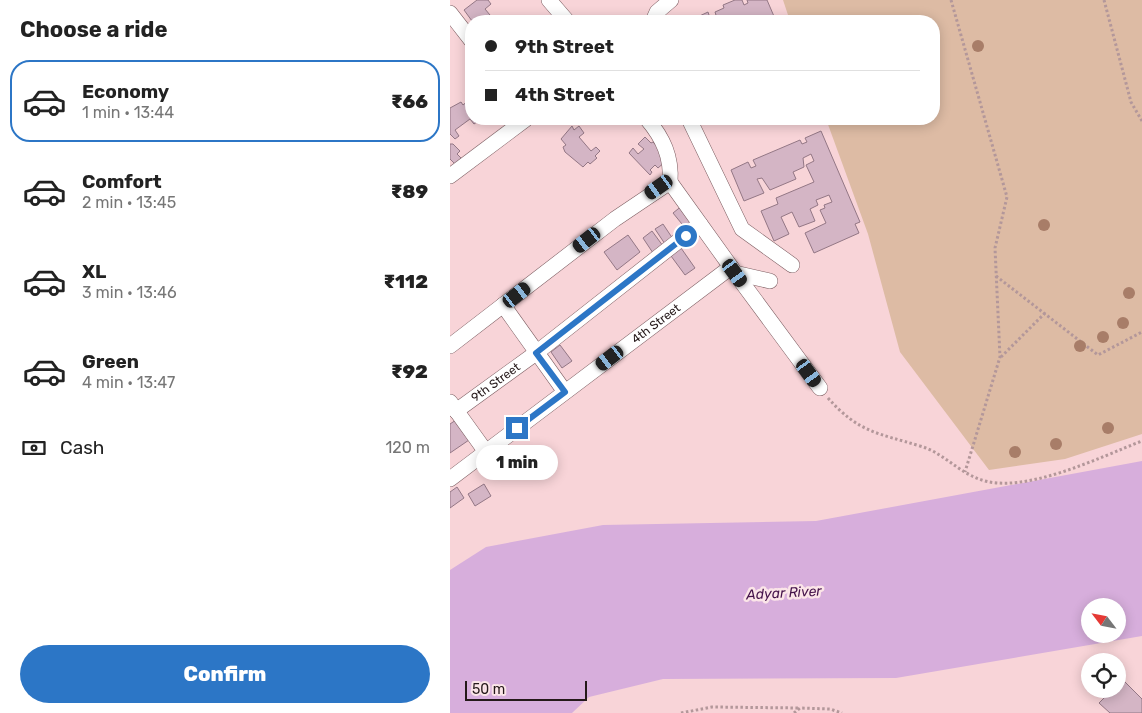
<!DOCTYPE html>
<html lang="en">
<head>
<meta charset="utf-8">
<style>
	body { margin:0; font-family:Rubik,sans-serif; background:#f6f6f6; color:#222; height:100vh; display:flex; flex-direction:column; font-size:19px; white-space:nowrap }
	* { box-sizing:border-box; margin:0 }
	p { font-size:16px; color:#767676 }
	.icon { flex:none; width:28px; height:28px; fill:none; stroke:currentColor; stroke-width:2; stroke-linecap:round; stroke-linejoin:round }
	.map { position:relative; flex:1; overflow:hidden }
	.drawer { display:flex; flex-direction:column; background:#fff; width:450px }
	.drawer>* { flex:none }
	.hud { position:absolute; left:15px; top:15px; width:475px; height:110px; border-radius:20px; box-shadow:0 2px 12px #0003; display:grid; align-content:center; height:110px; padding:0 20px; background:#fff }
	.needle { width:32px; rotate:302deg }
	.tools { position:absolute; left:631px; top:598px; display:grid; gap:10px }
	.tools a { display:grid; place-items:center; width:45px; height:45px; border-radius:50%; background:#fff; box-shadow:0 2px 12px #0003; font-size:25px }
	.scale { position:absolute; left:15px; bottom:12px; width:122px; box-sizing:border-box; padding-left:5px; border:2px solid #25191a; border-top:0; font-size:14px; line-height:18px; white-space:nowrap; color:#25191a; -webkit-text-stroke:4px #fbe5e8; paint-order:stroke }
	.end { position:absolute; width:22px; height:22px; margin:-11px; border:6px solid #2c76c6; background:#fff; box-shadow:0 0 0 2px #fff }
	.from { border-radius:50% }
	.bubble { position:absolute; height:35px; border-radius:18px; background:#fff; box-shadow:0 2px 12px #0003; font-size:16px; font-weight:800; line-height:35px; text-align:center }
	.car { position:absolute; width:15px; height:30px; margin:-15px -8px; border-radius:6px; box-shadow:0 0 4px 1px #0007; background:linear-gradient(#222 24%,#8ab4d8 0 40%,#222 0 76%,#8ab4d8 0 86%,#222 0) }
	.hud b { display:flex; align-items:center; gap:18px; height:48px; font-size:19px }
	.hud b+b { border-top:1px solid #e0e0e0 }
	.hud i { width:12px; height:12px; background:#222 }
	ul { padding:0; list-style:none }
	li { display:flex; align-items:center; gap:15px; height:82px; margin:0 10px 8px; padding:0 10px; border:2px solid transparent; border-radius:20px }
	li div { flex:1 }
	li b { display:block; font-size:19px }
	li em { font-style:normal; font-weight:800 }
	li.current { border-color:#2c76c6 }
	li>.icon { width:45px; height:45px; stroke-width:1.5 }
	h2 { padding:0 20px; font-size:22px; line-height:60px }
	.pay { display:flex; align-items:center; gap:12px; height:55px; padding:0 20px; font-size:19px }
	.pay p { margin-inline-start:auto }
	.cta { display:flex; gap:10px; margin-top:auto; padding:10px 20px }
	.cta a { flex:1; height:58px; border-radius:30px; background:#2c76c6; color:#fff; font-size:20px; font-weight:800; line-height:58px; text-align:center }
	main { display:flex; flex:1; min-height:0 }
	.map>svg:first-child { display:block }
</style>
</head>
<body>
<main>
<section class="drawer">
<h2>Choose a ride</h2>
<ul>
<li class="current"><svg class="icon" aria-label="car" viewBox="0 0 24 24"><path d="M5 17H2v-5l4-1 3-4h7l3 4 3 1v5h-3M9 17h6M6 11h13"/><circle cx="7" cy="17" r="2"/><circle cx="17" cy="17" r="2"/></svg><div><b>Economy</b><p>1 min · 13:44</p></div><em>₹66</em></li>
<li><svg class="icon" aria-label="car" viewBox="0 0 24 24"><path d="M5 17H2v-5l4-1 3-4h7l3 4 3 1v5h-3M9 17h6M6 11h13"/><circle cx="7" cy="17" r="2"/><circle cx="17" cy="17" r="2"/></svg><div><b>Comfort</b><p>2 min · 13:45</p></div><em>₹89</em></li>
<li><svg class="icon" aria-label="car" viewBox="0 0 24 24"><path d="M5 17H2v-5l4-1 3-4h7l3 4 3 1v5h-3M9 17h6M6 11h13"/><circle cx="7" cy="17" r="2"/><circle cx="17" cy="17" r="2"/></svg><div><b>XL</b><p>3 min · 13:46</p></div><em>₹112</em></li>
<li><svg class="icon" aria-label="car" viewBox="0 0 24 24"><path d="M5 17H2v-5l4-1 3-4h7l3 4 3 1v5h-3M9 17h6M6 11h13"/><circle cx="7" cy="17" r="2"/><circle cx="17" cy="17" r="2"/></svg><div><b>Green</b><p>4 min · 13:47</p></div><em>₹92</em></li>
</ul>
<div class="pay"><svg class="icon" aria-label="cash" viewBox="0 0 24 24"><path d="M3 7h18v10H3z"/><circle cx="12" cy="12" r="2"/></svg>Cash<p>120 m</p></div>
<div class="cta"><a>Confirm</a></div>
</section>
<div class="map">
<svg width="692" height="713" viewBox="0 0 692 713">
	<rect width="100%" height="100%" fill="#f8d4d8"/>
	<!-- green -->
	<path fill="#ddbba4" d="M333 0H692V434L615 459 539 470 450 352 418 234 376 119H484V21H340Z"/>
	<!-- water -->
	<path fill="#d7aedc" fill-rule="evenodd" d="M692 461V636L446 678 213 679 139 697 122 713H0V570L36 547 153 525 366 521ZM640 606H668V634H640Z"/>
	<!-- building -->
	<g fill="#d4b5c5" stroke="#937785">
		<path d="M27 0H38L41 4 35 9 45 21H22L14 10Z"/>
		<path d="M285 0H292L294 5 298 3 297 0H317L326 21H302L301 17 292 21H239L258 12 260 18 266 15 265 12 274 8 273 5Z"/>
		<path d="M19 100 21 103V119H31L24 124 20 119 5 130 9 136 5 139 0 134V108L11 102 13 105Z"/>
		<path d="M122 126 124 130 129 126 134 133 129 137 141 151 146 147 150 151 145 156 147 158 140 164 138 162 133 167 115 152 113 147 116 145 111 139Z"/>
		<path d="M371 131 410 222 405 224 409 233 364 253 355 233 376 223 370 210 375 208 374 205 382 202 379 195 366 200 368 205 360 209 365 221 349 227 342 212 331 217 339 234 324 241 311 211 328 204 326 198 364 182 356 165 364 161 361 154 353 158 354 167 343 172 346 179 320 190 312 178 307 179 314 193 294 201 281 170 298 162 301 168 306 166 303 160 350 140 352 144 357 142 355 138Z"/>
		<path d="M195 137 201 143 203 142 213 153 216 161 208 168 205 165 200 170 202 172 200 175 179 153 183 148 188 154 194 149 188 144Z"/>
		<path d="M0 144H3L10 151 7 154 11 158 5 164 0 159Z"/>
		<path d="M233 205 246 221 236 229 223 213Z"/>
		<path d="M213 224 223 239 215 244 205 229Z"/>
		<path d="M202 231 213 246 203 253 193 238Z"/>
		<path d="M178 235 190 252 167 270 154 252Z"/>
		<path d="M231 248 245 268 235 275 221 256Z"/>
		<path d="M110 345 122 361 112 368 101 352Z"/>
		<path d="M6 420 19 440 0 453V424Z"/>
		<path d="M34 484 41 496 25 506 18 494Z"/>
		<path d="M7 487 14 498 0 508V492Z"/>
		<path d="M672 679 692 699V713H660L649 703 663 689H668V684Z"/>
	</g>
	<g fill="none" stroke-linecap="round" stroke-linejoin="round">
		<!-- street casing -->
		<g stroke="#7d5e62" stroke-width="16">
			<g id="street">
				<path d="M99 0 117 21"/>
				<path d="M0 13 21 40"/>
				<path d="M203 21 207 12 221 0"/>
				<path d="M197 119C213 138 222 157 220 182"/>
				<path d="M239 119 292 229 342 265"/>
				<path d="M0 176 76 119"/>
				<path d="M285 273 370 388"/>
				<path d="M53 305 115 392"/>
				<path d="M0 346 165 219 220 182 281 267"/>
				<path d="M0 402 36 452"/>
				<path id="s1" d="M6 411 86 353 250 224"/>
				<path id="s2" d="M0 479 281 267 285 273 320 281"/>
			</g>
		</g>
		<!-- path -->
		<g stroke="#b3979a" stroke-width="3" stroke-dasharray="2.5 2.5" stroke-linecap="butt">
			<path d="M501 0 557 197 545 248 550 357 515 472"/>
			<path d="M654 0 681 102 692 121"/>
			<path d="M546 276 648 355 692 332"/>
			<path d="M551 357 595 313"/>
			<path d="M378 398C409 433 428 433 470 446 492 452 507 471 529 479 572 496 650 457 692 441"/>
			<path d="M231 713 262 707 350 708"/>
			<path d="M344 713 350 708 380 709 392 713"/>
		</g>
		<!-- street -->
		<use href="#street" stroke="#fff" stroke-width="15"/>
	</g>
	<!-- trees -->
	<g fill="#a87d68">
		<circle cx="528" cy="46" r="6"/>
		<circle cx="594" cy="225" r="6"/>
		<circle cx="679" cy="293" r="6"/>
		<circle cx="673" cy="323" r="6"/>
		<circle cx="653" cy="337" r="6"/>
		<circle cx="630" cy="346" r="6"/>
		<circle cx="658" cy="428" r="6"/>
		<circle cx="606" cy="444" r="6"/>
		<circle cx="565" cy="452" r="6"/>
	</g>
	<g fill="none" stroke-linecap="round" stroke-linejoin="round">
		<!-- route -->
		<path stroke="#2c76c6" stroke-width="6" d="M67 428 115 392 86 353 236 236"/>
	</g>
	<g text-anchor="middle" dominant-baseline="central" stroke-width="5" stroke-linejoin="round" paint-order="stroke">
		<!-- street labels -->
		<g font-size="12" fill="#25191a" stroke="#fbe5e8">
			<text stroke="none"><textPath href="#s2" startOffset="258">4th Street</textPath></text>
			<text stroke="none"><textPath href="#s1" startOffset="49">9th Street</textPath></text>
		</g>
		<!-- water labels -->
		<g font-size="14" font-style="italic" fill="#44124a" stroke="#fbe5e8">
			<text transform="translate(334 593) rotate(-3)">Adyar River</text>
		</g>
	</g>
</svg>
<div class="tools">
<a><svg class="needle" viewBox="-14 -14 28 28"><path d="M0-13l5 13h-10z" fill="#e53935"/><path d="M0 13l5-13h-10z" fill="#767676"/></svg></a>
<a><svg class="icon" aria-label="locate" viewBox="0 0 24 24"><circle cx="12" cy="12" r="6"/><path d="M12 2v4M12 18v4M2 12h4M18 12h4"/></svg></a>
</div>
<div class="scale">50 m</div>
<i class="end from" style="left:236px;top:236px"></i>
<i class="end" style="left:67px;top:428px"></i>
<div class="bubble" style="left:26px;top:445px;width:82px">1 min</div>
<i class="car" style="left:209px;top:187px;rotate:235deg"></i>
<i class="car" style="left:137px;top:240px;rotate:232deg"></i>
<i class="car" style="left:285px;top:273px;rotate:144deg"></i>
<i class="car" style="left:67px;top:295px;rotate:52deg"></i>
<i class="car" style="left:160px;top:358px;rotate:233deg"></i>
<i class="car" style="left:359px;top:373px;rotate:144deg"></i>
<div class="hud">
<b><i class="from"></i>9th Street</b>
<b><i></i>4th Street</b>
</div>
</div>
</main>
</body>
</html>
